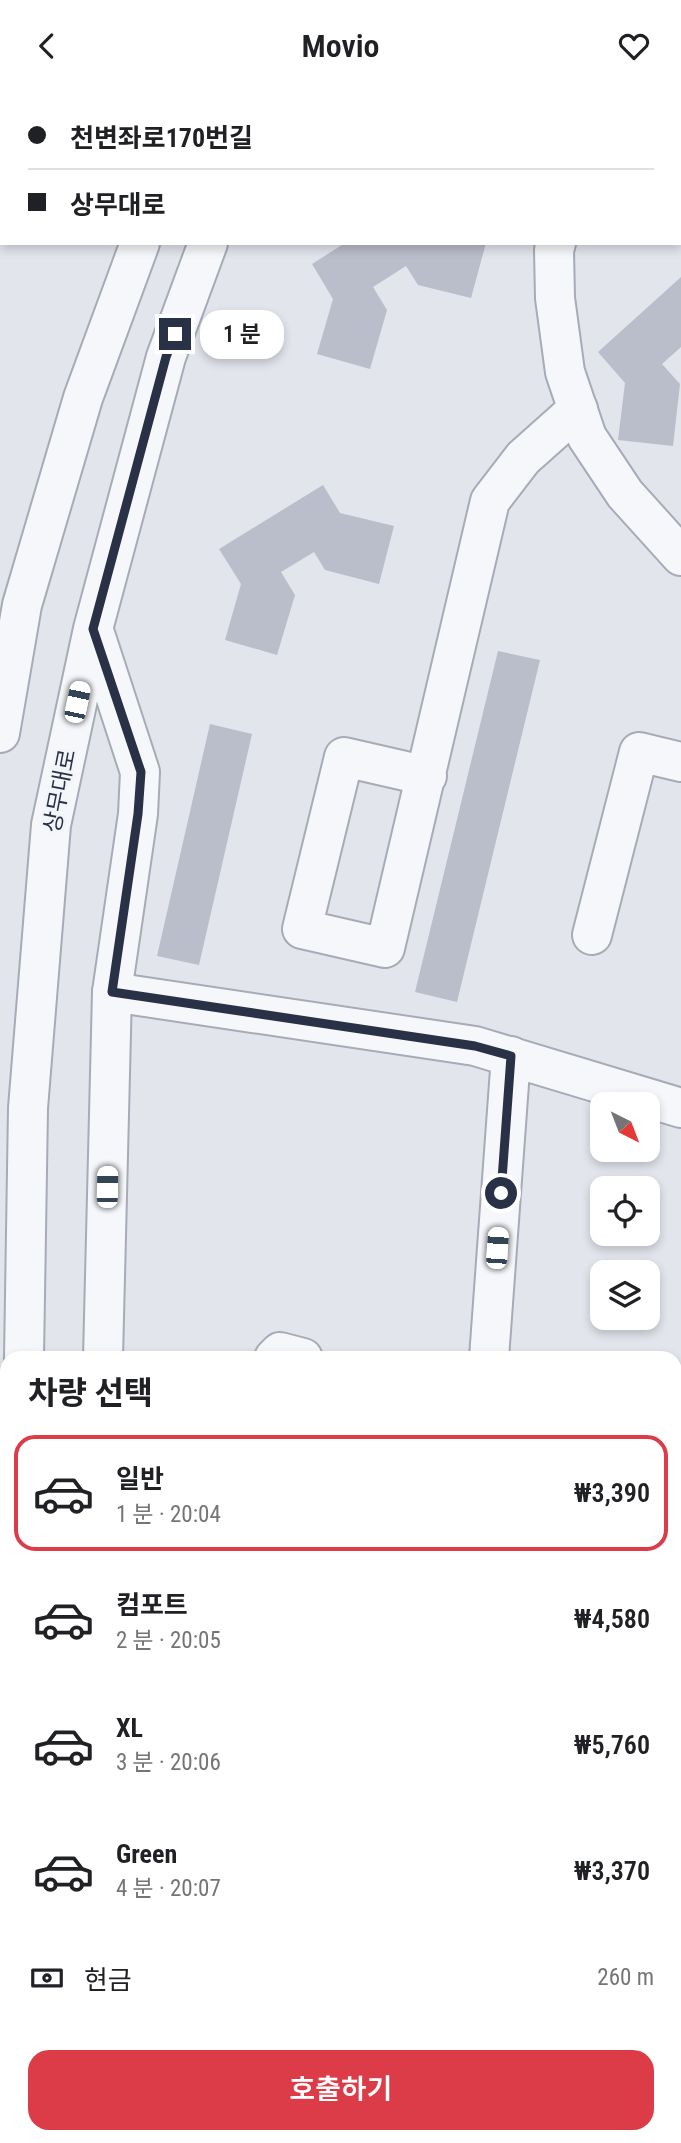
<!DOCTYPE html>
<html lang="ko">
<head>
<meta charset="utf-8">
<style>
	body { margin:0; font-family:"Roboto Condensed","Noto Sans KR",sans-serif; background:#f2f2f2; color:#202124; height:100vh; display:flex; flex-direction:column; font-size:26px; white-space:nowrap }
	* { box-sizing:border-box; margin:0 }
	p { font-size:23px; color:#757577 }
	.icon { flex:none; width:38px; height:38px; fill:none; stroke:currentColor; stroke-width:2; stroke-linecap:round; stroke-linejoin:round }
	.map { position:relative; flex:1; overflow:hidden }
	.side { position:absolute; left:0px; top:1260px; width:682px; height:793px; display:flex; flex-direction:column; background:#fff; border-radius:21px 21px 0 0; box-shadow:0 4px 10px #0003 }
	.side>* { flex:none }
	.banner { position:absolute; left:0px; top:0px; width:682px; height:154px; box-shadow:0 4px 10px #0003; display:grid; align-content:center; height:154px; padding:0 28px; background:#fff }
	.needle { width:46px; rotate:138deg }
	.controls { position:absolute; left:590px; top:1001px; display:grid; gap:14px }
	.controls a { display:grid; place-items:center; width:70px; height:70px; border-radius:14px; background:#fff; box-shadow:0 4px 10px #0003; font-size:35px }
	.end { position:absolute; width:32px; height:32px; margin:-16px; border:9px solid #283146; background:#fff; box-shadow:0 0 0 4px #fff }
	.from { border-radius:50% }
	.bubble { position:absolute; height:49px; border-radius:21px; background:#fff; box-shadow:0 4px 10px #0003; font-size:23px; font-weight:600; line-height:49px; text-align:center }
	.car { position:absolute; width:21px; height:42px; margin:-21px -10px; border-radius:9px; box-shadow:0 0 5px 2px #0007; background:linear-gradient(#fff 24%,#345 0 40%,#fff 0 76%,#345 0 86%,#fff 0) }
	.banner b { display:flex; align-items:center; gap:24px; height:66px; font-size:26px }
	.banner b+b { border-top:2px solid #e0e0e0 }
	.banner i { width:18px; height:18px; background:#202124 }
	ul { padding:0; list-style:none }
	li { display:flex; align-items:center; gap:21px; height:116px; margin:0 14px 10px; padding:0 14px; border:4px solid transparent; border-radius:21px }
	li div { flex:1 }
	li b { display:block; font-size:26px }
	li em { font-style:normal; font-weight:600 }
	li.current { border-color:#dc3c48 }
	li>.icon { width:63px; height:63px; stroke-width:1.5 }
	h2 { padding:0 28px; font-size:32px; line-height:84px }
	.pay { display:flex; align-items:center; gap:18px; height:77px; padding:0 28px; font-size:26px }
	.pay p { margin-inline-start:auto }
	.primary-button { display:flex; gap:14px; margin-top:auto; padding:14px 28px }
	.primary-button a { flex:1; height:80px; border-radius:21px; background:#dc3c48; color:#fff; font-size:28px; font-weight:600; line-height:80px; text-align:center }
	header { display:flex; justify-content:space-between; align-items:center; height:91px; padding:0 28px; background:#fff; font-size:32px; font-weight:600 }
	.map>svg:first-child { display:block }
</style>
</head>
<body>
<header><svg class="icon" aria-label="back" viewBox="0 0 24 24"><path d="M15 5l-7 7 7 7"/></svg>Movio<svg class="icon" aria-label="heart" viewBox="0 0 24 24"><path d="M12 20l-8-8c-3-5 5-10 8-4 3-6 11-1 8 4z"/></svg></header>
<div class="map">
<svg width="681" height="2052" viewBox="0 0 681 2052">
	<rect width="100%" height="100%" fill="#e2e5ec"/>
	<!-- water -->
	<rect fill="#9ab0cf" x="676" y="1641" width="5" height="118"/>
	<!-- pier -->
	<rect fill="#e2e5ec" x="0" y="1679" width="7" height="124"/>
	<!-- building -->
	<g fill="#b9beca">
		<path d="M345 152H486L471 207 418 194 406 175 373 196 387 219 370 278 317 263 333 208 312 173Z"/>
		<path d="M681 186V256L662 273 680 293 673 355 618 349 625 292 598 261Z"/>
		<path d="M323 394 340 422 394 435 379 493 325 479 314 461 281 481 295 504 277 564 225 549 241 493 219 458Z"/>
		<path d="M498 560 540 569 457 911 415 901Z"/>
		<path d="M210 633 252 643 199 874 157 865Z"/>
	</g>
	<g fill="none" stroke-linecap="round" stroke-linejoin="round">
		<!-- minor casing -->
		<g stroke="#a6abb7" stroke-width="42">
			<g id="minor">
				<path d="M347 0 351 2"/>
				<path d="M201 2 202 0"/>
				<path d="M271 2 272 0"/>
				<path d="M0 63 2 64"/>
				<path d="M556 152 554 159 555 207 565 281 587 346 625 403 681 465"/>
				<path d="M94 540 140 681 138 723 112 901 103 1267"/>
				<path d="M0 642 22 514 83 307 140 152"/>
				<path d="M427 685 344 666 302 838 385 857 490 410 523 367 578 318"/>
				<path d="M592 844 639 661 681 671"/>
				<path d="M112 901 475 955 681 1017"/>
				<path d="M24 1267 28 1017 51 734 93 538 166 266 208 152"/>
				<path d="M274 1267 280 1261 303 1267"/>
				<path d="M489 1267 511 965"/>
				<path d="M676 1529 681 1528"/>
				<path d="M0 1543H7"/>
				<path d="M676 1891H681"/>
				<path d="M0 1939H7"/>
				<path d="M23 2052V2046"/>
				<path d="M425 2052 441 2046"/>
			</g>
		</g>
		<!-- path -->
		<g stroke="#bcc0c8" stroke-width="4.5" stroke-dasharray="5 5" stroke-linecap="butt">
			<path d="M676 1601 681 1600"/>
			<path d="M0 1645H7"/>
			<path d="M676 1807 681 1804"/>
			<path d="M0 1848 7 1847"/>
		</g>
		<!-- minor -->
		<use href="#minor" stroke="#f6f7fa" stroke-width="38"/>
	</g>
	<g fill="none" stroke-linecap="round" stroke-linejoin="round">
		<!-- route -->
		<path stroke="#283146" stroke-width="9" d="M175 243 166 266 93 538 141 681 138 723 112 901 475 955 511 965 501 1102"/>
	</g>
	<g text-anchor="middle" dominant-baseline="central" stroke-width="6" stroke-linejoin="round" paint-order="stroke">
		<!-- street labels -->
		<g font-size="23" fill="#283146" stroke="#f2f5f9">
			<text transform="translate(60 700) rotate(-79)">상무대로</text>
		</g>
	</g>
</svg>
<div class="controls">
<a><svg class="needle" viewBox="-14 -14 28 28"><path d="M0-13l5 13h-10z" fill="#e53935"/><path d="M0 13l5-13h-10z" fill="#757577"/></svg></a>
<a><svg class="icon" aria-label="locate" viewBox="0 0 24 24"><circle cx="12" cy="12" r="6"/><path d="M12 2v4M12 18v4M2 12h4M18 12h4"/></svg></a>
<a><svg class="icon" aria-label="layers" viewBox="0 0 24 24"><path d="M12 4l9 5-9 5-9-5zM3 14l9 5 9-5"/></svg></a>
</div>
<i class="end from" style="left:501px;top:1102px"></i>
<i class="end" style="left:175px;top:243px"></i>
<div class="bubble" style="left:200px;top:219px;width:84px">1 분</div>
<i class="car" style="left:77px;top:611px;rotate:12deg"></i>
<i class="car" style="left:107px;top:1096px;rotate:1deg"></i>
<i class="car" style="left:497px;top:1157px;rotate:4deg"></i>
<div class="banner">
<b><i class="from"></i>천변좌로170번길</b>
<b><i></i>상무대로</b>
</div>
<section class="side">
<h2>차량 선택</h2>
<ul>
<li class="current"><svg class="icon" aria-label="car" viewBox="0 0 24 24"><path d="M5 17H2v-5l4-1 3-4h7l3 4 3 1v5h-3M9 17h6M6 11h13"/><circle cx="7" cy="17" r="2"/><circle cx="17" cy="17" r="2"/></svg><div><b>일반</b><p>1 분 · 20:04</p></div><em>₩3,390</em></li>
<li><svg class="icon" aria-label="car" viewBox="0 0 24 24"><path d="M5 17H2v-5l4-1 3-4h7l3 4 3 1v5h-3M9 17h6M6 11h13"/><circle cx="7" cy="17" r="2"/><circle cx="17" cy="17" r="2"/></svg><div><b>컴포트</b><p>2 분 · 20:05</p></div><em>₩4,580</em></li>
<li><svg class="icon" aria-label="car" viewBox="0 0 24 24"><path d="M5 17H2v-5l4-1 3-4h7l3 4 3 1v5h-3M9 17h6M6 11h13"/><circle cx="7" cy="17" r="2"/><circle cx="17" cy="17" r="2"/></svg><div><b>XL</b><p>3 분 · 20:06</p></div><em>₩5,760</em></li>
<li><svg class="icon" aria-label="car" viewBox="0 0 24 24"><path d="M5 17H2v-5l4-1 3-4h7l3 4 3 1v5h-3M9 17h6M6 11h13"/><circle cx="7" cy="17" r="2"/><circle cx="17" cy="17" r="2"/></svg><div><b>Green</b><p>4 분 · 20:07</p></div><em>₩3,370</em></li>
</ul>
<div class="pay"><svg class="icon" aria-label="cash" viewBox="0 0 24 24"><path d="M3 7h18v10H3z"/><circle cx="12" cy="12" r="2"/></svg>현금<p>260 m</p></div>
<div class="primary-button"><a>호출하기</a></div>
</section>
</div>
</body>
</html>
